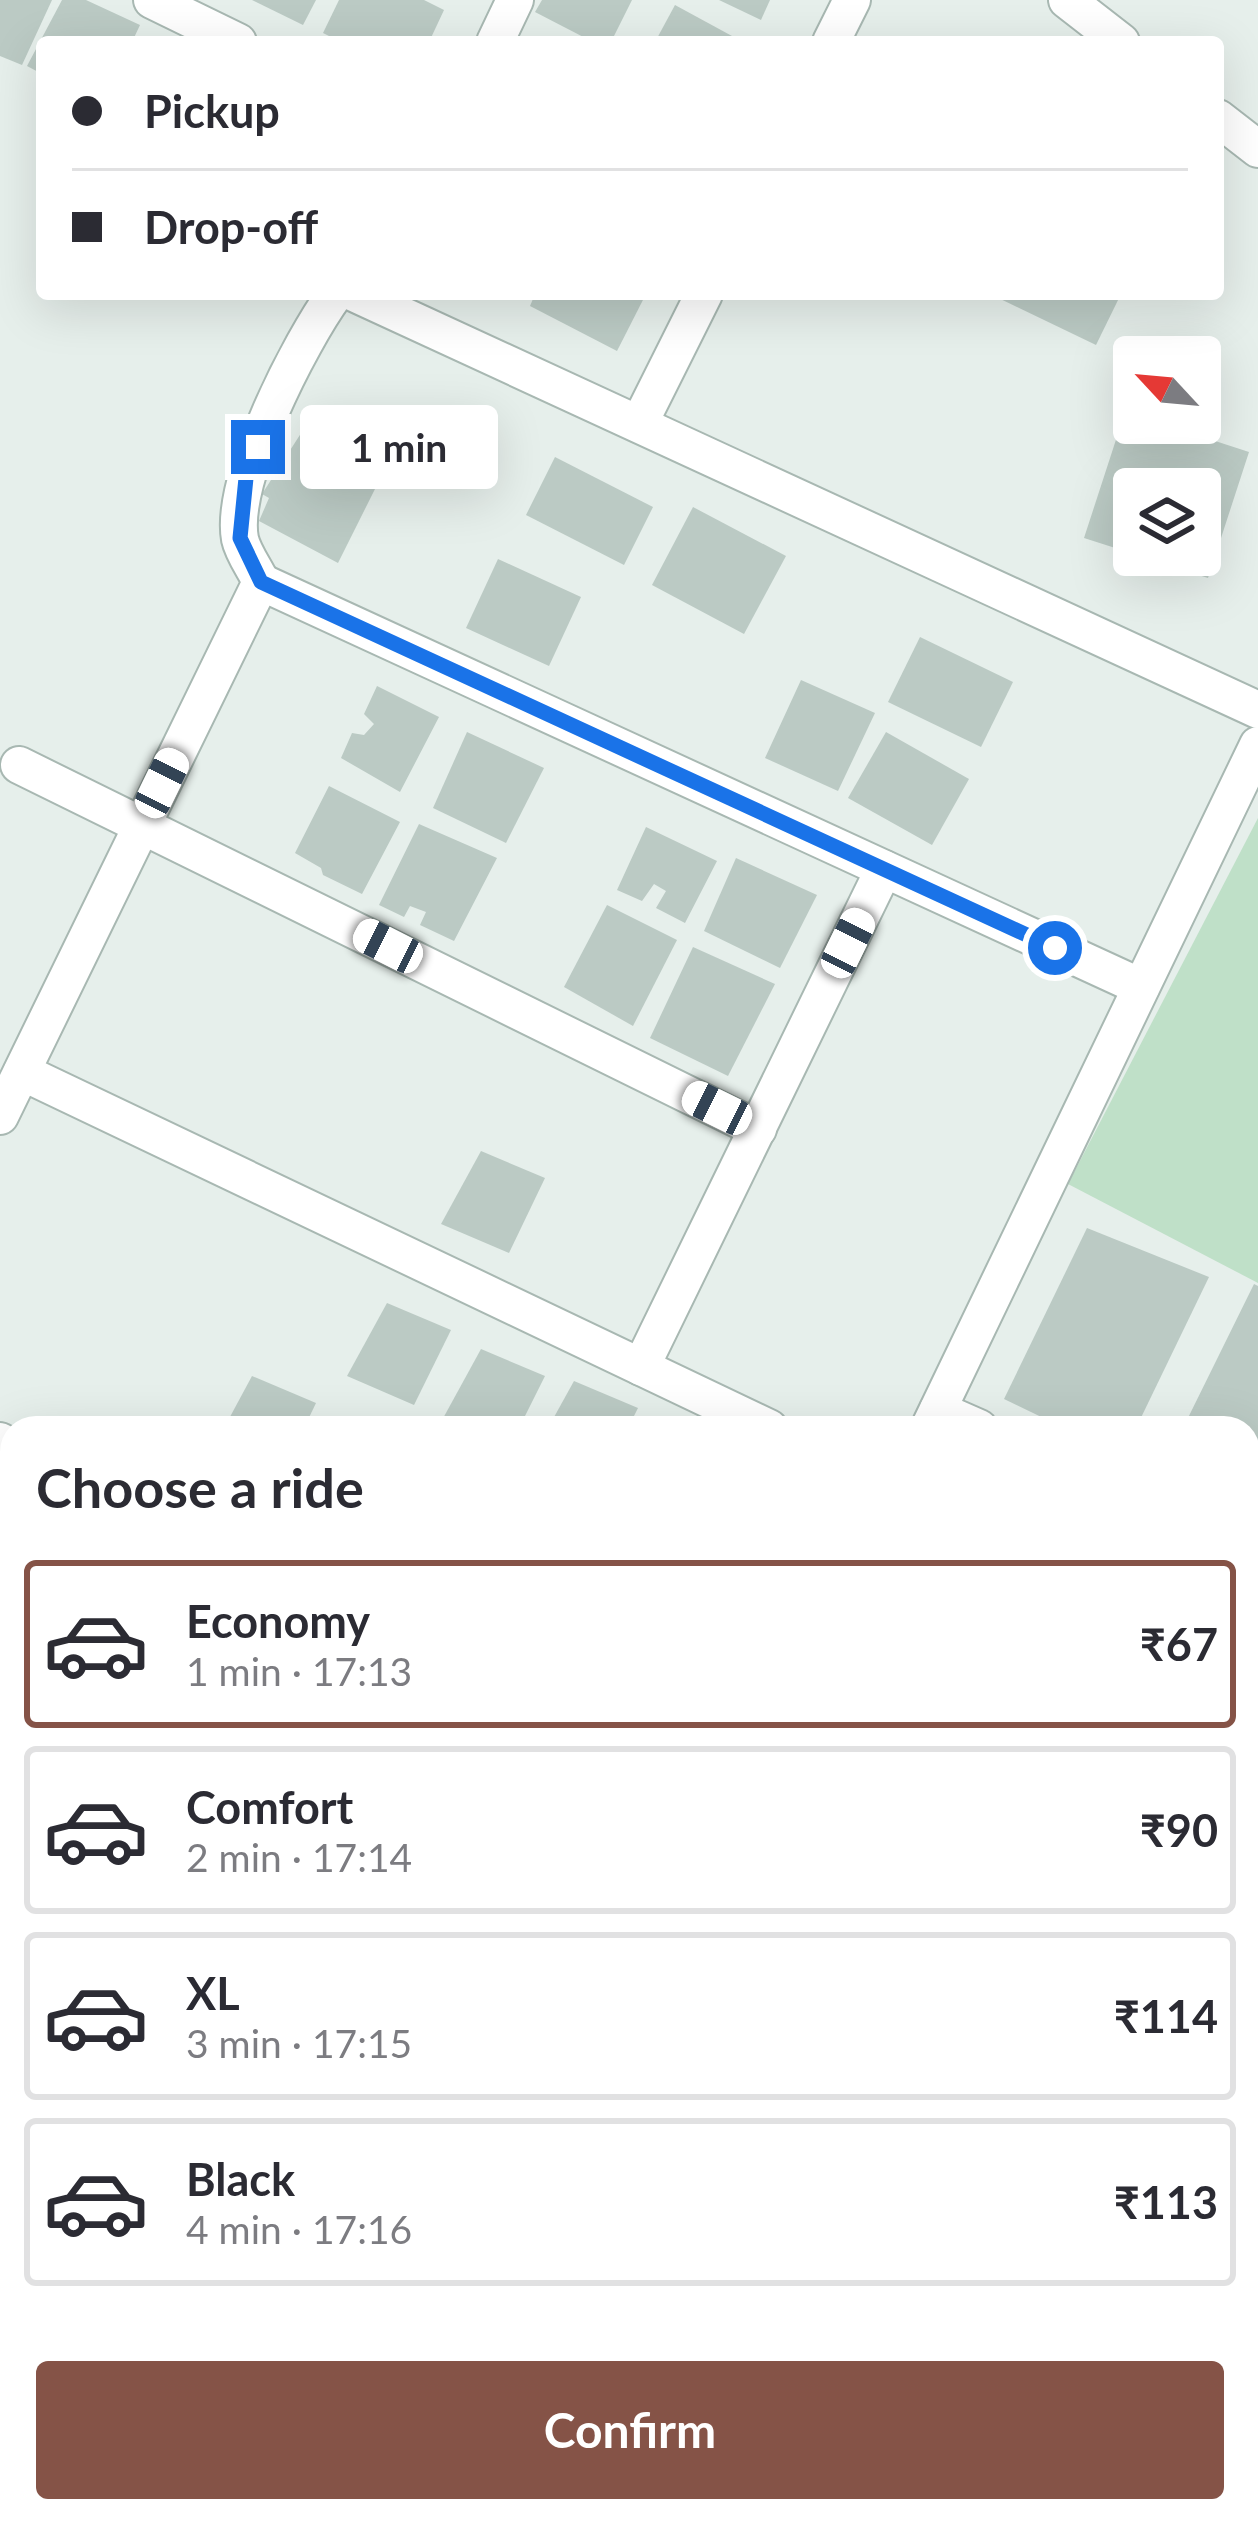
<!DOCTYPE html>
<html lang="en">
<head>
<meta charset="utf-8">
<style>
	body { margin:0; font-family:Lato,sans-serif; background:#f2f2f3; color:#2b2b33; height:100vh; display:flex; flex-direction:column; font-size:45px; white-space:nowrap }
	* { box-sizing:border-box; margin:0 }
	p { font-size:39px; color:#7c7c81 }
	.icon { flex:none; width:66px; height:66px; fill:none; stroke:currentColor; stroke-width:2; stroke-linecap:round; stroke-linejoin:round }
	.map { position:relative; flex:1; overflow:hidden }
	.details { position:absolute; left:0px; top:1416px; width:1260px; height:1107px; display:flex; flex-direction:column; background:#fff; border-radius:36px 36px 0 0; box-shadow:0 12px 48px #0002 }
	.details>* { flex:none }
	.hud { position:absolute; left:36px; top:36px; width:1188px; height:264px; border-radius:12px; box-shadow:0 12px 48px #0002; display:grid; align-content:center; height:264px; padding:0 36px; background:#fff }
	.needle { width:78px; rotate:296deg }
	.tools { position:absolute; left:1113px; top:336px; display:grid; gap:24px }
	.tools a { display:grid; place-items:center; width:108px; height:108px; border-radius:12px; background:#fff; box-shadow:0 12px 48px #0002; font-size:60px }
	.end { position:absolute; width:54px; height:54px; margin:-27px; border:15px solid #1a73e8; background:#fff; box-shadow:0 0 0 6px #fff }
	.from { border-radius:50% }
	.bubble { position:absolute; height:84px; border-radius:12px; background:#fff; box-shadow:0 12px 48px #0002; font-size:39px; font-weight:700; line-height:84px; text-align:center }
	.car { position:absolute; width:36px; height:72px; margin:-36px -18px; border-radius:15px; box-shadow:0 0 9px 3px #0007; background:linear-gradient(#fff 24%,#345 0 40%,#fff 0 76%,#345 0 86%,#fff 0) }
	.hud b { display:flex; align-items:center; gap:42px; height:114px; font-size:45px }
	.hud b+b { border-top:3px solid #e1e1e2 }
	.hud i { width:30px; height:30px; background:#2b2b33 }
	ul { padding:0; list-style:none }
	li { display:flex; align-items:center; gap:36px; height:168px; margin:0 24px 18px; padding:0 12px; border:6px solid #e1e1e2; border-radius:12px }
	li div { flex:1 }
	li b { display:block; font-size:45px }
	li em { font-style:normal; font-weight:700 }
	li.selected { border-color:#855347 }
	li>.icon { width:108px; height:108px; stroke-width:1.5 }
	h2 { padding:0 36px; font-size:54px; line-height:144px }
	.cta { display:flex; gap:24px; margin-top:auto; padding:24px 36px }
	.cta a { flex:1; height:138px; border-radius:12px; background:#855347; color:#fff; font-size:48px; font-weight:700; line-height:138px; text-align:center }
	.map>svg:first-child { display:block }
</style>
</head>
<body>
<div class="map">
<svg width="1258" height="2522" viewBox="0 0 1258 2522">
	<rect width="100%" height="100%" fill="#e6efeb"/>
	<!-- park -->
	<path fill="#bfe0c8" d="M1258 818V1283L1068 1184Z"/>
	<!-- building -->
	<g fill="#bbcac4">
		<path d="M0 0H52L22 65 0 56Z"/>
		<path d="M62 0H86L140 25 132 42H42V74L27 66Z"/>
		<path d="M252 0H316L303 25Z"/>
		<path d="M339 0H424L444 10 429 42H341L323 33Z"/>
		<path d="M542 0H632L611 42H593L535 12Z"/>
		<path d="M719 0H770L761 20Z"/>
		<path d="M675 5 743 42H655Z"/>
		<path d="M535 294H646L617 351 530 306Z"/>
		<path d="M990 294H1121L1096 345Z"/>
		<path d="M1125 412 1134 414V423H1160L1249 452 1208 578 1139 556 1200 555V489H1134V554L1084 538Z"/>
		<path d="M305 427 385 469 338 563 259 521 269 498 262 494Z"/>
		<path d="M555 457 653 507 624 565 526 515Z"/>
		<path d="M693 507 786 556 744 634 652 585Z"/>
		<path d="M498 559 581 597 549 666 466 628Z"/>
		<path d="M920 637 1013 682 981 747 888 702Z"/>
		<path d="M801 680 875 713 838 791 765 758Z"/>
		<path d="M377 686 439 717 400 792 341 758 352 733 364 735 374 724 364 714Z"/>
		<path d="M467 732 544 768 506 843 433 808Z"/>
		<path d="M886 732 969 779 932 845 848 798Z"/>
		<path d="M329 786 400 822 362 894 323 875 321 868 295 853Z"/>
		<path d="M419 824 497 858 454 941 420 925 426 912 410 906 404 917 379 905Z"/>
		<path d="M646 827 717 861 685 923 656 908 666 891 654 884 642 901 617 890Z"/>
		<path d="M736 858 817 895 780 968 704 931Z"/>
		<path d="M607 905 677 940 633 1026 564 987Z"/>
		<path d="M693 947 775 984 728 1076 650 1038Z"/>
		<path d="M481 1151 545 1178 509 1253 441 1224Z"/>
		<path d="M1087 1228 1209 1277 1136 1428H1064L1004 1399Z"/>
		<path d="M1254 1284 1258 1286V1490L1248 1486V1428H1183Z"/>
		<path d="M387 1303 451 1330 414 1405 347 1376Z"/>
		<path d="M481 1349 545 1376 519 1428H456L441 1422Z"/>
		<path d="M252 1376 316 1403 304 1428H224Z"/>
		<path d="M574 1381 638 1408 628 1428H548Z"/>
		<path d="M1248 1584 1258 1587V1692L1252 1717 1248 1716Z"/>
		<path d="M1256 1731H1258V1899L1248 1896V1772Z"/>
		<path d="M12 1980V2072L0 2067V2002Z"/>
		<path d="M1258 2356V2407L1248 2403V2381Z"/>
		<path d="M1248 2421 1258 2425V2502L1248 2497Z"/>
		<path d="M404 2511H433L459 2522H400Z"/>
		<path d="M654 2511H711L706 2522H676Z"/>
		<path d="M1182 2511H1239L1258 2522H1177Z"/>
	</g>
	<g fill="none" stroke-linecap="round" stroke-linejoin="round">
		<!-- minor casing -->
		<g stroke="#a8b8b2" stroke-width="40">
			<g id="minor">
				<path d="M152 0 238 42"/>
				<path d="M1067 0 1121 42"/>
				<path d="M495 42 515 0"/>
				<path d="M831 42 852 0"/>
				<path d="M1218 118 1258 149"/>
				<path d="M356 294 1258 710"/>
				<path d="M639 424 704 294"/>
				<path d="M261 582 1141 987"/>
				<path d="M19 765 758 1129"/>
				<path d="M22 1072 769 1428"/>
				<path d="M0 1116 261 582C255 569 243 553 240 539 229 480 300 342 335 294"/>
				<path d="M641 1367 884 869"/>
				<path d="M938 1410 979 1428"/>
				<path d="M929 1428 1258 745"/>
				<path d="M0 1441 12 1448"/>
				<path d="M1248 1533 1258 1536"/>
				<path d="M0 1781 12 1787"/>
				<path d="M1248 1956 1258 1959"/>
				<path d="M0 2107 12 2113"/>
				<path d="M1248 2241 1258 2244"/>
				<path d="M1010 2511 1047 2522"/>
				<path d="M222 2522 227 2511"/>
				<path d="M559 2522 564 2511"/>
			</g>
		</g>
		<!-- highway casing -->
		<g stroke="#c2cac8" stroke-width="40">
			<g id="highway">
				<path d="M0 1582 12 1588"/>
				<path d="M0 1651 12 1657"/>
				<path d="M1248 2074 1258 2076"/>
				<path d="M1248 2133 1258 2135"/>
			</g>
		</g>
		<!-- minor -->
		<use href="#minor" stroke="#fff" stroke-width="36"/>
		<!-- highway -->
		<use href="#highway" stroke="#2f6f62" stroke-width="36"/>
	</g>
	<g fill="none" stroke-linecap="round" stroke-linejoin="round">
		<!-- route -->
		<path stroke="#1a73e8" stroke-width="15" d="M258 447 246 478 240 538 261 582 1055 948"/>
	</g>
</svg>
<div class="tools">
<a><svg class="needle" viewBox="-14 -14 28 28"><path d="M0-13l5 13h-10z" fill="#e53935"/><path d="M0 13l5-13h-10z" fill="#7c7c81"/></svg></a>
<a><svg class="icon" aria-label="layers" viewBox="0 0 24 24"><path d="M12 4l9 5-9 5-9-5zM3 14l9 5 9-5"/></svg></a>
</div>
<i class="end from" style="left:1055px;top:948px"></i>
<i class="end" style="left:258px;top:447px"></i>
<div class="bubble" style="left:300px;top:405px;width:198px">1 min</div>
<i class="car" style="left:162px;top:783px;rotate:26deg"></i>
<i class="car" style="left:848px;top:943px;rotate:26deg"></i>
<i class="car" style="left:388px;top:946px;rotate:297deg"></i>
<i class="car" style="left:717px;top:1108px;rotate:296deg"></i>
<div class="hud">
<b><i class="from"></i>Pickup</b>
<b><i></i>Drop-off</b>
</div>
<section class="details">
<h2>Choose a ride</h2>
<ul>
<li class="selected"><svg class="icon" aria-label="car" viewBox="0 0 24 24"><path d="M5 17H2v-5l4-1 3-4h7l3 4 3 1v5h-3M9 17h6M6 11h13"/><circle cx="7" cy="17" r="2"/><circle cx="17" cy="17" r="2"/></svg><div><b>Economy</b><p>1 min · 17:13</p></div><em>₹67</em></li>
<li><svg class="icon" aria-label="car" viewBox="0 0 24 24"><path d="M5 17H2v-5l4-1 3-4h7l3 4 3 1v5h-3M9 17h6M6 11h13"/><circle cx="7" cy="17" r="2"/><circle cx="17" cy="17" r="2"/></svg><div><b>Comfort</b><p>2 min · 17:14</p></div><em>₹90</em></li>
<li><svg class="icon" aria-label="car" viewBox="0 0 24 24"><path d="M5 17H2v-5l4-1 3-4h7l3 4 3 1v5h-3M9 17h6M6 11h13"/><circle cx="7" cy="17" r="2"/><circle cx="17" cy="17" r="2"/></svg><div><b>XL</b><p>3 min · 17:15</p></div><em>₹114</em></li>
<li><svg class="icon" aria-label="car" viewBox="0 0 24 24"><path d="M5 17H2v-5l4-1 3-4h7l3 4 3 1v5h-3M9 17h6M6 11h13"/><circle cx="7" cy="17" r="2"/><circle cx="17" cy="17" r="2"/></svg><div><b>Black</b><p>4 min · 17:16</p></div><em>₹113</em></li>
</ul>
<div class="cta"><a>Confirm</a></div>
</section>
</div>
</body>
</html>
